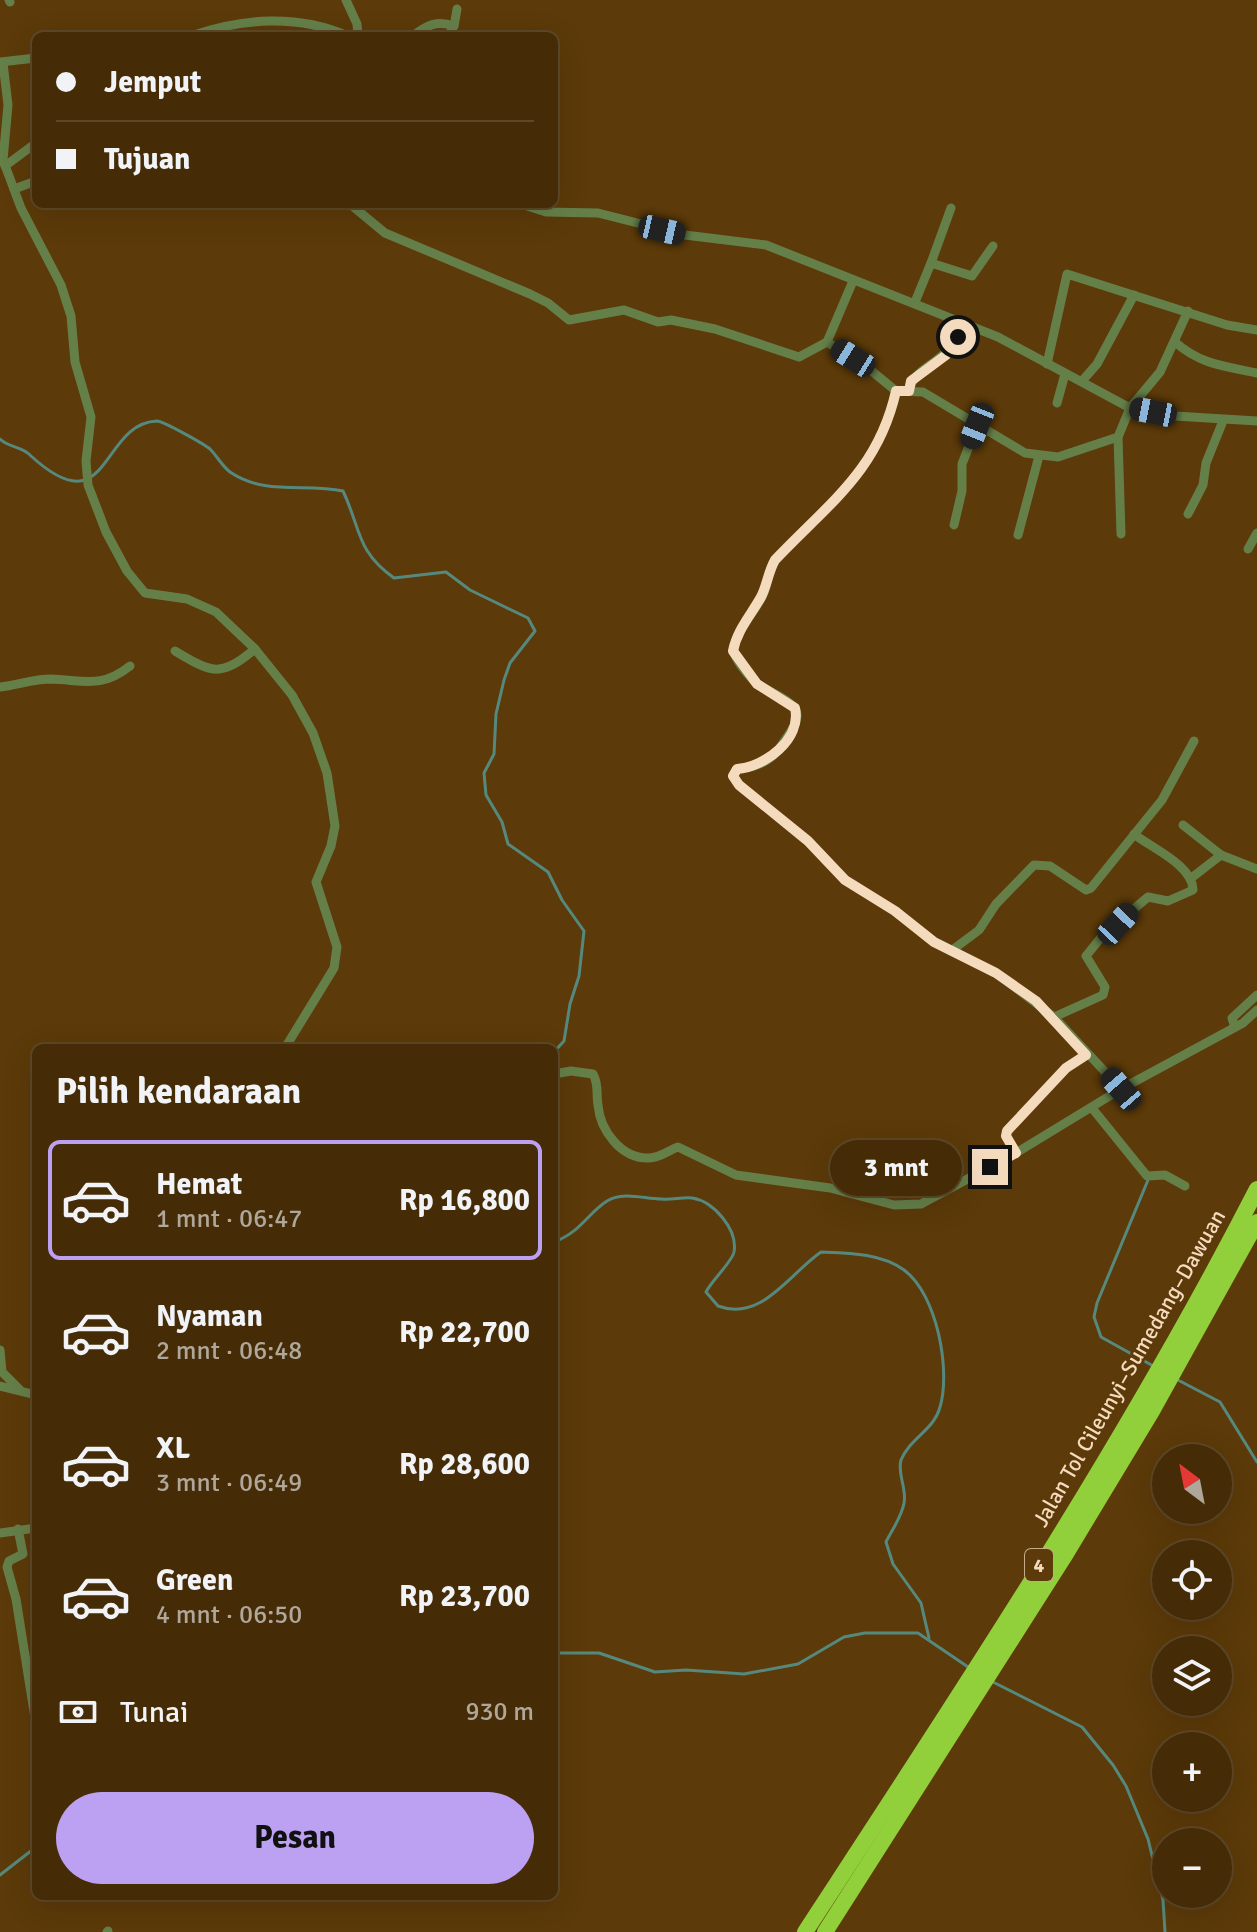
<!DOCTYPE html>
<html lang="id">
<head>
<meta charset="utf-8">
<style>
	body { margin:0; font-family:Signika,sans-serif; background:#4f3815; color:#f1f3f6; height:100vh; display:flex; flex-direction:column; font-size:30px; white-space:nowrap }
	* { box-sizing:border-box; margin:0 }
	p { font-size:26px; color:#b0a79b }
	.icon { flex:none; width:44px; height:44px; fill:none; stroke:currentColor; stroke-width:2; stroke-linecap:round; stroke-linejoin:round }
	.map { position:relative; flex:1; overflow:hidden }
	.panel { position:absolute; left:32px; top:1044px; width:526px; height:856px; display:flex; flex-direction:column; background:#452c07; border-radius:12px; box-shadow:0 8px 32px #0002,0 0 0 2px #5d4828 }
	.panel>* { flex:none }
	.top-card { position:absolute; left:32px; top:32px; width:526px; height:176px; border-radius:12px; box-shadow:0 8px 32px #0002,0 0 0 2px #5d4828; display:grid; align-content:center; height:176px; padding:0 24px; background:#452c07 }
	.needle { width:52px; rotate:328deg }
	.buttons { position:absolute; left:1152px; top:1444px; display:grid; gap:16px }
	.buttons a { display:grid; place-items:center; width:80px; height:80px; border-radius:50%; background:#452c07; box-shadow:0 8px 32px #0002,0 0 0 2px #5d4828; font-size:40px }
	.end { position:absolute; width:36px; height:36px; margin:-18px; border:10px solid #f5dbbe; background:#111; box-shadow:0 0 0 4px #111 }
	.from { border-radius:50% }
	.bubble { position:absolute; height:56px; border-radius:28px; background:#452c07; box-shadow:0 8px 32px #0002,0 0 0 2px #5d4828; font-size:26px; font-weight:800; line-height:56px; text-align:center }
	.car { position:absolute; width:24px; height:48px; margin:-24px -12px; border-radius:10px; box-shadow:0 0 6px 2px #0007; background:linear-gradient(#222 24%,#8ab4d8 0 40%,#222 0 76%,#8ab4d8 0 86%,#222 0) }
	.top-card b { display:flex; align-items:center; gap:28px; height:76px; font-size:30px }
	.top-card b+b { border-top:2px solid #5d4828 }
	.top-card i { width:20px; height:20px; background:#f1f3f6 }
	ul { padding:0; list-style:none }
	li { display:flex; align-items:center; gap:24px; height:120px; margin:0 16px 12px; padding:0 8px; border:4px solid transparent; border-radius:12px }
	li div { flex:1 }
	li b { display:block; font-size:30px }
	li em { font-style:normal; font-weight:800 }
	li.on { border-color:#bca0f2 }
	li>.icon { width:72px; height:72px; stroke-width:1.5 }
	h2 { padding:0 24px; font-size:36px; line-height:96px }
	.pay { display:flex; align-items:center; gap:20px; height:88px; padding:0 24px; font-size:30px }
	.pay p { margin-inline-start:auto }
	.action { display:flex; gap:16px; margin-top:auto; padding:16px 24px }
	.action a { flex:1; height:92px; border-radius:48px; background:#bca0f2; color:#111; font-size:32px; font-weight:800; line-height:92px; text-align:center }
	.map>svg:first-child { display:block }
</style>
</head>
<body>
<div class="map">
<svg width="1257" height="1932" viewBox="0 0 1257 1932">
	<rect width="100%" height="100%" fill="#5c3a09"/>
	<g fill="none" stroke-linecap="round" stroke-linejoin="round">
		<!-- stream -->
		<g stroke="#56897e" stroke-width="3">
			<path d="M0 439C9 448 22 446 31 456 110 528 100 423 157 421 163 421 204 444 210 449 217 456 222 466 230 472 265 496 305 483 343 491 361 529 356 551 394 578L446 572 470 590 528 618 535 631 510 663 504 680 496 714 494 754 484 773 486 795 502 822 508 844 548 872 562 900 584 931 579 976 570 1004 564 1041 554 1052"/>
			<path d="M1148 1180 1097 1303 1094 1317 1101 1337 1155 1367"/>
			<path d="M554 1242C581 1232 588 1213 607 1201 624 1191 644 1199 661 1199 672 1200 682 1197 692 1198 713 1201 738 1229 734 1252 732 1262 712 1280 706 1292L718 1306C762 1322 789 1274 821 1252 848 1253 881 1253 904 1270 937 1294 951 1370 940 1407 934 1430 910 1438 901 1460 897 1473 907 1489 904 1503 902 1516 892 1530 886 1542L893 1564 921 1603 929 1638"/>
			<path d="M1176 1379 1220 1402 1257 1462"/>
			<path d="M554 1653H599L655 1672 686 1670 744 1674 798 1664 844 1637 865 1633H918L971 1669"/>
			<path d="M991 1681 1082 1727 1113 1765 1126 1786 1148 1839 1163 1900 1165 1932"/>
			<path d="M0 1875 36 1847"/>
		</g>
		<!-- street -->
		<g stroke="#657f49" stroke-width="9">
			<path d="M9 0 10 2"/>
			<path d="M346 0 357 24 358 36"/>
			<path d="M454 26 457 9"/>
			<path d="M191 36C242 18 298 14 348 36"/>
			<path d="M413 36C427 25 437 20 454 26L448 36"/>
			<path d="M0 62 36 58"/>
			<path d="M3 63 8 105 3 160 21 208 61 285 71 316 75 362 91 417 86 461 88 485 106 532 127 571 145 593 187 599 216 612 255 649 292 695 313 733 327 773 335 826 331 846 316 882 337 947 334 968 285 1048"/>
			<path d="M5 166 36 143"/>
			<path d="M14 189 36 181"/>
			<path d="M350 204 385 233 530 294 548 303 569 320 624 310 658 322 671 320 715 329 799 357 827 342 868 368 896 391 923 392 1025 453 1058 457 1118 437 1130 408 1160 372 1188 311"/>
			<path d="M521 204 546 212 598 213 685 235 766 245 998 337 1130 408 1175 416 1257 421"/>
			<path d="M931 263 951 208"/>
			<path d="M915 302 931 263 972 276 993 246"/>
			<path d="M827 342 853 281"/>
			<path d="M1175 342C1201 365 1225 366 1257 373"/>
			<path d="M1047 364 1067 274 1227 325 1257 330"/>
			<path d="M1082 381 1097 364 1134 295"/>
			<path d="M896 391C878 471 828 503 775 560 768 572 768 584 763 595 753 615 737 629 733 651 737 662 746 673 754 681 764 691 797 700 797 715 797 725 788 735 783 743 773 761 757 767 737 769L733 776 739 785 808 841 845 880 895 911 934 942 996 973 1054 1017 1103 995 1105 987 1086 956 1103 935 1148 897 1168 901 1193 890C1193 865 1151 848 1134 834"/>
			<path d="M909 391C916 361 951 367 961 322"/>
			<path d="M1057 403 1065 374"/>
			<path d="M1118 437 1121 534"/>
			<path d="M1188 514 1203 485 1206 463 1223 421"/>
			<path d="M954 525 962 491V464L977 426"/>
			<path d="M1018 535 1039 456"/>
			<path d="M1248 549 1257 533"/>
			<path d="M175 651C212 673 220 678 255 649"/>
			<path d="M0 687C17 685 34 679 51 679 84 680 101 689 130 666"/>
			<path d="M1183 825 1221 855"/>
			<path d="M1190 879 1221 855 1257 869"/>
			<path d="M951 951 979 930 996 904 1034 865 1050 866 1086 890 1091 888 1162 800 1194 741"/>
			<path d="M1054 1017 1121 1089"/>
			<path d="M1235 1027 1232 1018 1257 995"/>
			<path d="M554 1074 571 1071 593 1074C599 1084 596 1094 598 1105 600 1130 621 1159 649 1158 660 1158 669 1150 678 1147L736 1175 830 1188 894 1205 921 1204 1016 1153 1121 1089 1243 1023 1257 1010"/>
			<path d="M1092 1108 1147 1176 1165 1175 1185 1186"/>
			<path d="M1016 1153 1006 1136 1007 1131 1066 1068 1086 1055"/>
			<path d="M0 1350 2 1372 20 1390"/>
			<path d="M0 1386 36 1395"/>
			<path d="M18 1529 23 1554 9 1561 7 1567 16 1599 36 1724"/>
			<path d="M0 1533 36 1528"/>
			<path d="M107 1932 108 1931"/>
		</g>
		<!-- highway -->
		<g stroke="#91cf3b" stroke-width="16">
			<path d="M805 1932C963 1690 1125 1446 1257 1189"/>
			<path d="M825 1932 1064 1557 1152 1411 1257 1222"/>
		</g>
	</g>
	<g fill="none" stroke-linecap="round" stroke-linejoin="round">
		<!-- route -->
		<path stroke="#f5dbbe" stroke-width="10" d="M958 337 946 355 911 381 909 391H896C878 471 829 503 775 560 768 572 767 586 761 597 751 615 737 630 733 651L757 684 795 708C802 739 765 767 737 769L733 776 739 785 808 841 845 880 895 911 934 942 996 973 1036 1001 1086 1055 1066 1068 1007 1131 1006 1136 1016 1153 990 1167"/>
	</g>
	<g text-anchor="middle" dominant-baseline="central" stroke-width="6" stroke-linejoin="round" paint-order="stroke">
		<!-- shield labels -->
		<rect fill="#5c3a09" stroke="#c7ab88" stroke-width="2" x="1025" y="1549" width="28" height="32" rx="6"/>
		<g font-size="20" font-weight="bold" fill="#f5dbbe">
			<text x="1039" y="1565">4</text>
		</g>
		<!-- street labels -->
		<g font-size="22" fill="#f5dbbe" stroke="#5c3a09">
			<text transform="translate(1129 1368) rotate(-60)">Jalan Tol Cileunyi–Sumedang–Dawuan</text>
		</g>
	</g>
</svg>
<div class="buttons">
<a><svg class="needle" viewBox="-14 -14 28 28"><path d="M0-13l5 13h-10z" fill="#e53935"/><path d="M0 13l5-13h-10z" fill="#b0a79b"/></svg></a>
<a><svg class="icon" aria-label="locate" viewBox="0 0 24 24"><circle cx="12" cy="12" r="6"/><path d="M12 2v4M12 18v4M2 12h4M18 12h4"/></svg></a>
<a><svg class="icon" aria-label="layers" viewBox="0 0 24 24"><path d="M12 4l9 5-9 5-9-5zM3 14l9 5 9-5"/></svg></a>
<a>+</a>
<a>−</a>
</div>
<i class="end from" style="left:958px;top:337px"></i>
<i class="end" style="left:990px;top:1167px"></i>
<div class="bubble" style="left:830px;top:1140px;width:132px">3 mnt</div>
<i class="car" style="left:662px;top:230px;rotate:103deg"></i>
<i class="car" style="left:853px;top:358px;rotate:302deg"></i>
<i class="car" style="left:1153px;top:412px;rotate:281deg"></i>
<i class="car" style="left:977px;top:426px;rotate:202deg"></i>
<i class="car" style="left:1118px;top:924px;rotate:43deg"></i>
<i class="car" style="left:1121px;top:1089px;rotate:319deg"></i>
<div class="top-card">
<b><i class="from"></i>Jemput</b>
<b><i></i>Tujuan</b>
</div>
<section class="panel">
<h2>Pilih kendaraan</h2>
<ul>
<li class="on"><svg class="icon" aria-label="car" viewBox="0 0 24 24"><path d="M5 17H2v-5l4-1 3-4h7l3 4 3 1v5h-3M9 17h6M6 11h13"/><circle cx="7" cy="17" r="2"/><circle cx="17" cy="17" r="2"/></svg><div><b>Hemat</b><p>1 mnt · 06:47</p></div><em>Rp 16,800</em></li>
<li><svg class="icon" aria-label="car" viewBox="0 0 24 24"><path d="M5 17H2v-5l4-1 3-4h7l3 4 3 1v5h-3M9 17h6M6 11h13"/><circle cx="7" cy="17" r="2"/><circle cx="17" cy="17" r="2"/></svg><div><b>Nyaman</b><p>2 mnt · 06:48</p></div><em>Rp 22,700</em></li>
<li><svg class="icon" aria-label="car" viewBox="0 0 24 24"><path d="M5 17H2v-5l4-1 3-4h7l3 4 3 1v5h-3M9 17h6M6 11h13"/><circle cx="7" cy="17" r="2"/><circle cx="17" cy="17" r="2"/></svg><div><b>XL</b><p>3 mnt · 06:49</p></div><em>Rp 28,600</em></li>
<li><svg class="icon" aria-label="car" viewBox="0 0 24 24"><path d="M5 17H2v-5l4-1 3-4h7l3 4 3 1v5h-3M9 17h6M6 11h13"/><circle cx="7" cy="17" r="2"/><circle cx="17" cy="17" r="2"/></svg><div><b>Green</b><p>4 mnt · 06:50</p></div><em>Rp 23,700</em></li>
</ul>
<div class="pay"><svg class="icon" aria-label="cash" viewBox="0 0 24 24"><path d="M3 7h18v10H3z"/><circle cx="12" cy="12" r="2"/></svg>Tunai<p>930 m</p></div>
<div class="action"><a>Pesan</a></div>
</section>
</div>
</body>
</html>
